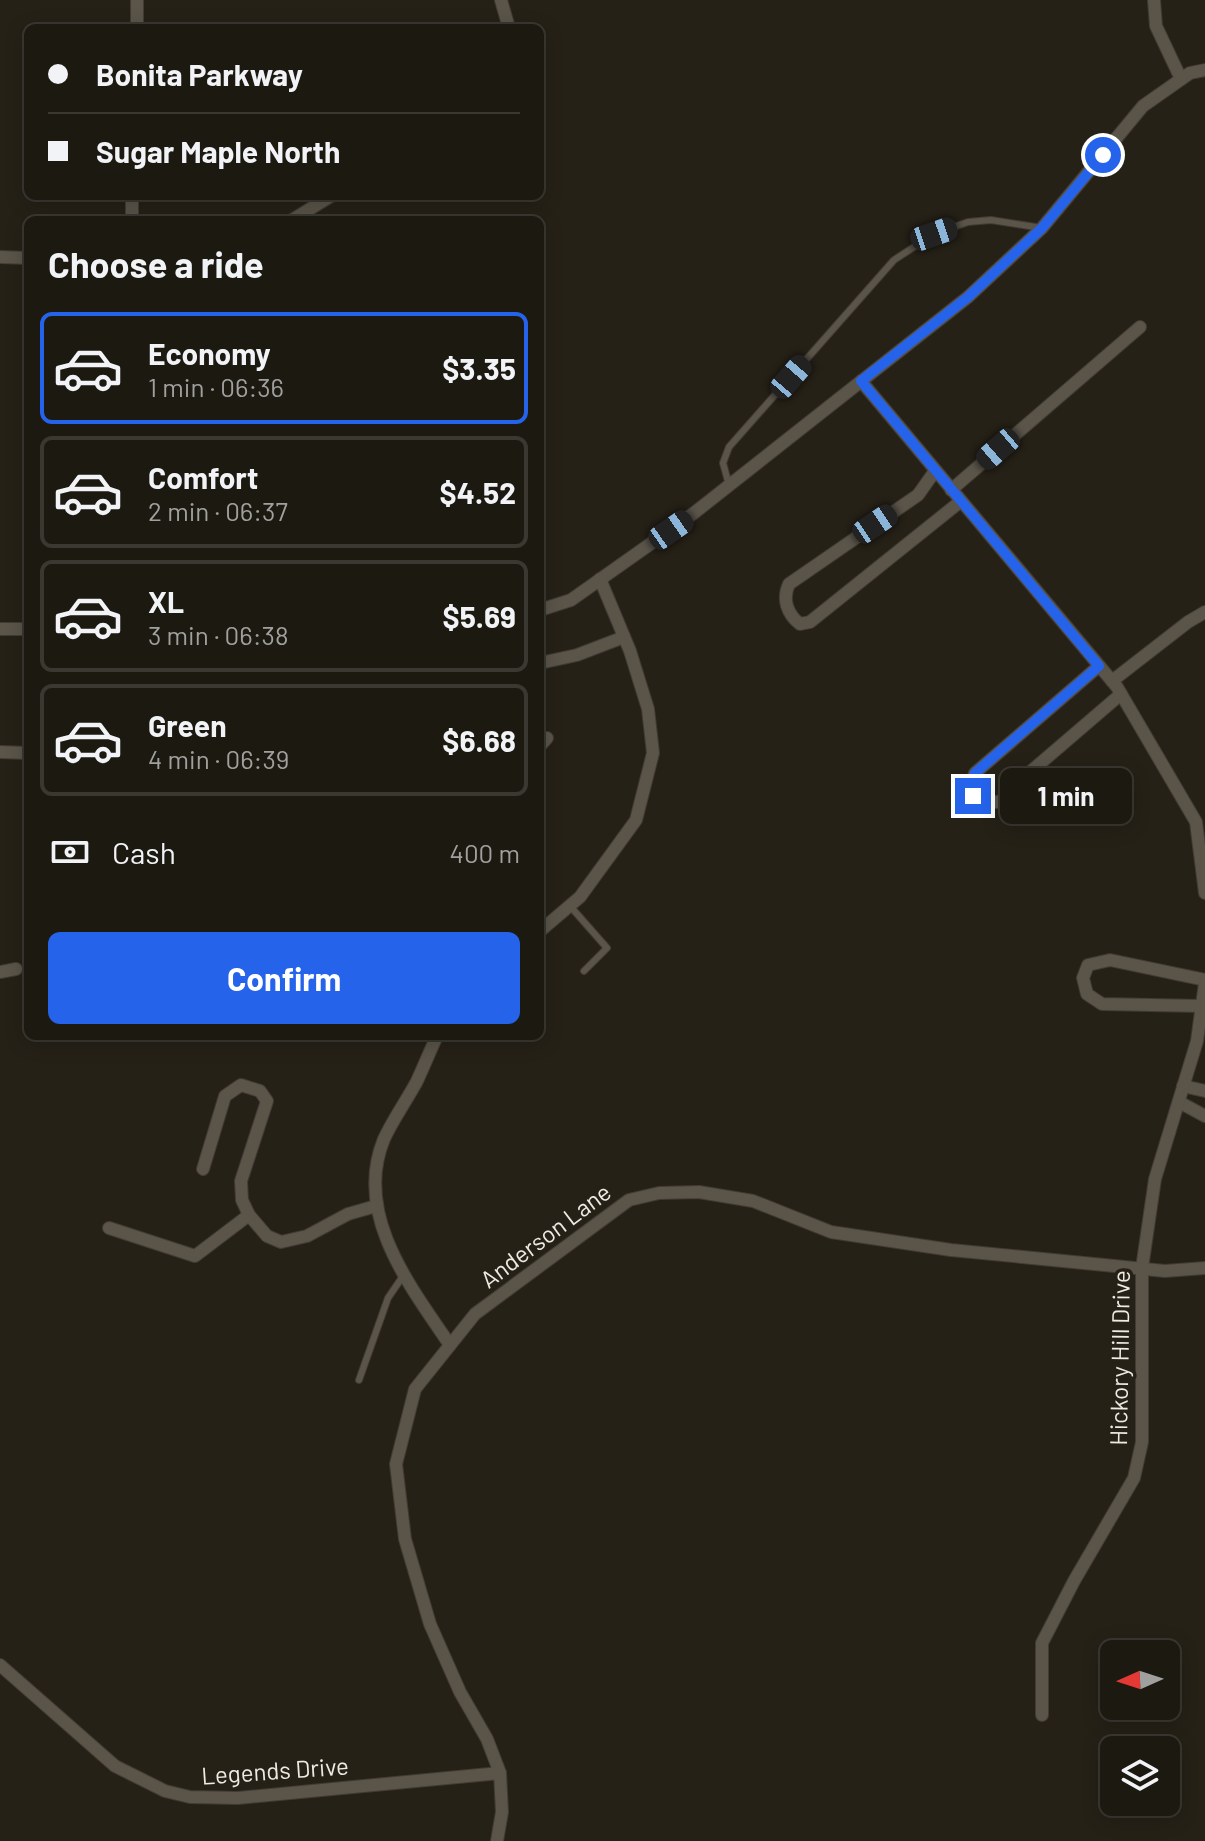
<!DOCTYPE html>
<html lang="en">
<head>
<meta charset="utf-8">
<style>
	body { margin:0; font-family:Barlow,sans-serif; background:#25221a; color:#f1f3f6; height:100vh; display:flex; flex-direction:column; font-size:30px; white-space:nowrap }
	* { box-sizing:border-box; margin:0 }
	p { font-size:26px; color:#a0a09f }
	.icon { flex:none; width:44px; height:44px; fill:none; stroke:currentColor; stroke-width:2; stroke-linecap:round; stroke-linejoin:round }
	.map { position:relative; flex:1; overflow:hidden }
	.sheet { position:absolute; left:24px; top:216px; width:520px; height:824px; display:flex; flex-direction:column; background:#1c1911; border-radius:12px; box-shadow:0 4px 20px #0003,0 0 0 2px #3a3831 }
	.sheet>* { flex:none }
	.banner { position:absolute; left:24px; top:24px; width:520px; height:176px; border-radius:12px; box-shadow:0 4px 20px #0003,0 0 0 2px #3a3831; display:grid; align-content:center; height:176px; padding:0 24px; background:#1c1911 }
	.needle { width:52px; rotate:267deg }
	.controls { position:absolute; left:1100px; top:1640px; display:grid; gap:16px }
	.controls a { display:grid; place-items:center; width:80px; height:80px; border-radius:12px; background:#1c1911; box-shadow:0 4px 20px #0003,0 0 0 2px #3a3831; font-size:40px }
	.end { position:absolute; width:36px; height:36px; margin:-18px; border:10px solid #2563eb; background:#fff; box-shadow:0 0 0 4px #fff }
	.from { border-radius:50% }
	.bubble { position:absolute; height:56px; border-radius:12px; background:#1c1911; box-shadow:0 4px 20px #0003,0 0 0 2px #3a3831; font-size:26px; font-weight:700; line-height:56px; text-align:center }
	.car { position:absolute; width:24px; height:48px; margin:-24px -12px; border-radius:10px; box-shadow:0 0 6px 2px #0007; background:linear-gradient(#222 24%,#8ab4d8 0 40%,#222 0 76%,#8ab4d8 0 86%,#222 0) }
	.banner b { display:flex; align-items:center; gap:28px; height:76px; font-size:30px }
	.banner b+b { border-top:2px solid #3a3831 }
	.banner i { width:20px; height:20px; background:#f1f3f6 }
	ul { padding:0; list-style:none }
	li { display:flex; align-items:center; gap:24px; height:112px; margin:0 16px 12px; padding:0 8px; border:4px solid #3a3831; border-radius:12px }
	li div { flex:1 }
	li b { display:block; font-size:30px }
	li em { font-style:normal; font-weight:700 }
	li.active { border-color:#2563eb }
	li>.icon { width:72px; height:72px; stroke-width:1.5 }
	h2 { padding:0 24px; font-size:36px; line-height:96px }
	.pay { display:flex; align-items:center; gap:20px; height:88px; padding:0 24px; font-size:30px }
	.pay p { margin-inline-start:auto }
	.cta { display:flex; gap:16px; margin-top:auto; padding:16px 24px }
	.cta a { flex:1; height:92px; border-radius:12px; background:#2563eb; color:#fff; font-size:32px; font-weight:700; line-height:92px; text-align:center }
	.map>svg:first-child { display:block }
</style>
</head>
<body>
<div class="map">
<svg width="1205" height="1841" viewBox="0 0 1205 1841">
	<rect width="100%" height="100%" fill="#262117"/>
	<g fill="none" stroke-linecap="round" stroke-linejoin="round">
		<!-- service casing -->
		<g stroke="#403c35" stroke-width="8">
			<g id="service">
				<path d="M729 485 723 463 729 447 894 260 934 234 968 222 991 220 1042 228"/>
				<path d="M570 906 607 948 584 971"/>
				<path d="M359 1380 388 1298 403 1276"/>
			</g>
		</g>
		<!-- minor casing -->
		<g stroke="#403c35" stroke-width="14">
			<g id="minor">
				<path d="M501 0 509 28"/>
				<path d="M1154 0 1156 26 1181 79"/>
				<path d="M137 28V0"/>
				<path d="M132 220V196"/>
				<path d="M292 220 331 196"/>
				<path d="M0 257 28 258"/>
				<path d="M861 381 1117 687 1196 822 1205 893"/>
				<path d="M935 471 918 495 789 584C782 599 787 614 800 624L810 622 961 501"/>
				<path d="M951 490 1140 327"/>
				<path d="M540 610 571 600 694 513 968 297 1042 228 1143 106 1190 73 1205 70"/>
				<path d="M0 629H28"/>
				<path d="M540 663 577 655 624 637"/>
				<path d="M1099 666 975 773 969 791 981 802H998L1009 797 1029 773 1121 694"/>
				<path d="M1112 681 1188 622 1205 612"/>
				<path d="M540 746 547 738"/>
				<path d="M0 752 28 753"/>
				<path d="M540 931 580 897 636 820 653 753 648 709 630 651 600 579"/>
				<path d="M0 972 16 969"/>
				<path d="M1202 1006 1102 1004 1087 994 1083 978 1088 965 1110 960 1205 980"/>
				<path d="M437 1036C430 1051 424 1066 417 1081 407 1100 393 1119 384 1139 353 1214 410 1286 450 1345"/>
				<path d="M1183 1086 1205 1091"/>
				<path d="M1179 1102 1205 1116"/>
				<path d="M203 1169 225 1096 241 1085 260 1091 267 1101 241 1181 242 1200 249 1215 267 1236 281 1242 307 1236 348 1214 376 1206"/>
				<path d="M109 1228 195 1256 249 1215"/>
				<path d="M0 1665 115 1766 165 1791 190 1797 238 1798 500 1773"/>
				<path d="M1042 1715V1643L1074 1581 1134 1478 1142 1442V1268L1155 1179 1197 1041 1205 983"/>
				<path d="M497 1841 502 1812 500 1773 487 1739 460 1692 430 1624 405 1539 396 1464 415 1389 475 1314 629 1200 659 1193 699 1192 753 1201 831 1232 951 1250 1165 1271 1205 1268"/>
			</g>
		</g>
		<!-- service -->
		<use href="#service" stroke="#5a5449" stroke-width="6"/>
		<!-- minor -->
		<use href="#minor" stroke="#5a5449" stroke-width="12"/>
	</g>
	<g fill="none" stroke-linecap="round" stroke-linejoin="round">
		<!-- route -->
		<path stroke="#2563eb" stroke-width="10" d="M973 796 969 791 975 773 1099 666 861 381 968 297 1042 228 1103 155"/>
	</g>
	<g text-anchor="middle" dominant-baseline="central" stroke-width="7" stroke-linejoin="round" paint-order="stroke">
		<!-- street labels -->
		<g font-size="24" fill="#eeeae4" stroke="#262117">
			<text transform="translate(545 1235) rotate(-37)">Anderson Lane</text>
			<text transform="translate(1119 1358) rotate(-89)">Hickory Hill Drive</text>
			<text transform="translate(275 1770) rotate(-4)">Legends Drive</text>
		</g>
	</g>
</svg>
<div class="controls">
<a><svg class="needle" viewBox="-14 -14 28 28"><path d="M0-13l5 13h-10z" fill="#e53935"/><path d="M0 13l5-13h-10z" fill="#a0a09f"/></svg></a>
<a><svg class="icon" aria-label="layers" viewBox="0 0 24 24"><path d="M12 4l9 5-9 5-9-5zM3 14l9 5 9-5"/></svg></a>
</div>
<i class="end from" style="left:1103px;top:155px"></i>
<i class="end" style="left:973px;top:796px"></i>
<div class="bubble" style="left:1000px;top:768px;width:132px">1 min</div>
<i class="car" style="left:934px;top:234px;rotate:71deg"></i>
<i class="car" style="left:791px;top:377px;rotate:41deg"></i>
<i class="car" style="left:998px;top:449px;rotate:229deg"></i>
<i class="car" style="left:875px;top:524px;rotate:56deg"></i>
<i class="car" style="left:671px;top:530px;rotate:55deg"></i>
<div class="banner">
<b><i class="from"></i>Bonita Parkway</b>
<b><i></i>Sugar Maple North</b>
</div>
<section class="sheet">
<h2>Choose a ride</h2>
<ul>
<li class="active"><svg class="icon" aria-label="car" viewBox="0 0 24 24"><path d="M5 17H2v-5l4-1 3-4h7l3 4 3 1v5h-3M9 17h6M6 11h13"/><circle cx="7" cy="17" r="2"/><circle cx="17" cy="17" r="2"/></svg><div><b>Economy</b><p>1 min · 06:36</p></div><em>$3.35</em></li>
<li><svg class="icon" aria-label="car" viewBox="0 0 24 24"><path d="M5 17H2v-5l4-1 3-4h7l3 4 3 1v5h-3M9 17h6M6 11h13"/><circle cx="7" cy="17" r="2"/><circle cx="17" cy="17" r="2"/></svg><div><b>Comfort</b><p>2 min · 06:37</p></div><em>$4.52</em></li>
<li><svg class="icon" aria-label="car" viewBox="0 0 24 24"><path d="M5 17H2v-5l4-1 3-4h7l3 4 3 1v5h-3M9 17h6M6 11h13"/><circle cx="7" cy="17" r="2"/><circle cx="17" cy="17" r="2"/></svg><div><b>XL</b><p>3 min · 06:38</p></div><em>$5.69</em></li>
<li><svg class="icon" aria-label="car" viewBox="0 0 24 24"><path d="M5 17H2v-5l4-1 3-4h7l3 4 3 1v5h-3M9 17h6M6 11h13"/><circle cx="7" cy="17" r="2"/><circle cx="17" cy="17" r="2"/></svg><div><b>Green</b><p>4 min · 06:39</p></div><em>$6.68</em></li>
</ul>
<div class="pay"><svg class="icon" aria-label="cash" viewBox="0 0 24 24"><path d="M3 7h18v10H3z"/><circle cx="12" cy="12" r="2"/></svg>Cash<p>400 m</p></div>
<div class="cta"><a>Confirm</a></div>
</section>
</div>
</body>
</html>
